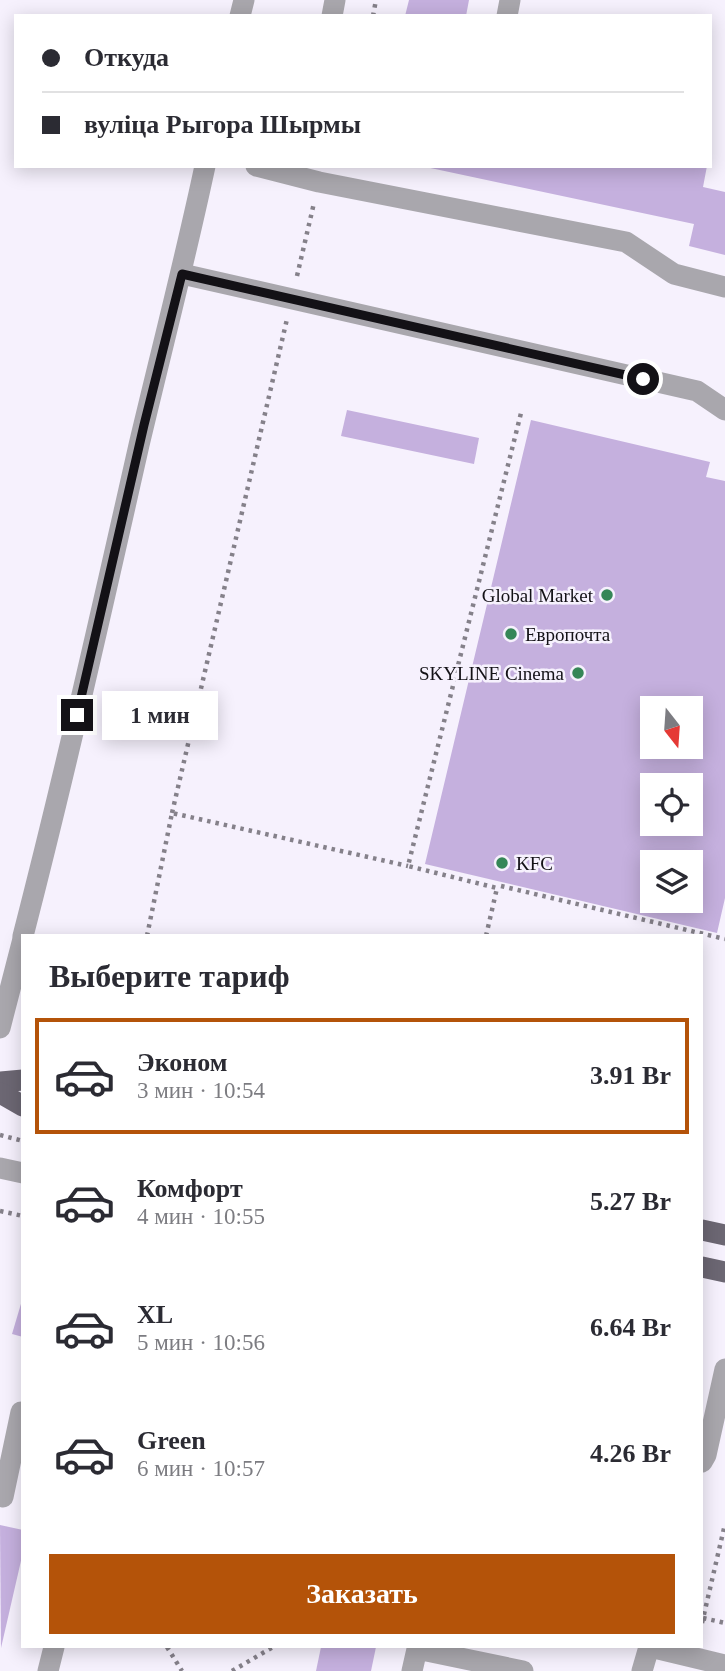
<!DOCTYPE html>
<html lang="ru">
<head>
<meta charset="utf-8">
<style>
	body { margin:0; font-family:"Times New Roman",serif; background:#f7f7f7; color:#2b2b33; height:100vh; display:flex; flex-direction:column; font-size:26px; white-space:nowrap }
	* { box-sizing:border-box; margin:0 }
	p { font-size:23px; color:#7c7c81 }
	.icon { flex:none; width:38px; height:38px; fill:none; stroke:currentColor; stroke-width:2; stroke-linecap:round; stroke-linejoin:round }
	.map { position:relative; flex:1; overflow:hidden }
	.details { position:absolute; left:21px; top:934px; width:682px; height:714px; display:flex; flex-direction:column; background:#fff; border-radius:0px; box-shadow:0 4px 18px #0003 }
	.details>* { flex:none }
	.hud { position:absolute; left:14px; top:14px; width:698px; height:154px; border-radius:0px; box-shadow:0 4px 18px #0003; display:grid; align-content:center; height:154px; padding:0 28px; background:#fff }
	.needle { width:46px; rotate:163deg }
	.fabs { position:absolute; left:640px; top:696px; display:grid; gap:14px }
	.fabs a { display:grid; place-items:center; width:63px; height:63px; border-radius:0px; background:#fff; box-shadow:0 4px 18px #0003; font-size:35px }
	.end { position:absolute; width:32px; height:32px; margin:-16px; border:9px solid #131116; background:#fff; box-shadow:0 0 0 4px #fff }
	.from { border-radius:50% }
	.bubble { position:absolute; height:49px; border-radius:0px; background:#fff; box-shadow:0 4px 18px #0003; font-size:23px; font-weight:700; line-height:49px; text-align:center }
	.hud b { display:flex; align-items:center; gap:24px; height:66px; font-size:26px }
	.hud b+b { border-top:2px solid #e1e1e2 }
	.hud i { width:18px; height:18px; background:#2b2b33 }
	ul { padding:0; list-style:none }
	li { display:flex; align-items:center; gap:21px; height:116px; margin:0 14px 10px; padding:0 14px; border:4px solid transparent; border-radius:0px }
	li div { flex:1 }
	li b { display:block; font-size:26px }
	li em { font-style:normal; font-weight:700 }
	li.selected { border-color:#b45309 }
	li>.icon { width:63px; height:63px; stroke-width:1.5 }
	h2 { padding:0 28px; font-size:32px; line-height:84px }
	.cta { display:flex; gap:14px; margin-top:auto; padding:14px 28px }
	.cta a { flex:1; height:80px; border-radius:0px; background:#b45309; color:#fff; font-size:28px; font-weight:700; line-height:80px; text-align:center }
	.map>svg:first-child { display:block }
</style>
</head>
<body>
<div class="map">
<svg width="725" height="1671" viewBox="0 0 725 1671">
	<rect width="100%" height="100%" fill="#f6f1fd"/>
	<!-- building -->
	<g fill="#c5b0de" fill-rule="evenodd">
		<path d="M409 0H469L466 16H405Z"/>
		<path d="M421 166H707L703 187 725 192V255L689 246 694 224Z"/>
		<path d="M347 410 479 438 474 464 341 436Z"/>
		<path d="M531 420 710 462 706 477 725 481V898L717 933 425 864ZM653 709H691V747H653ZM653 786H691V824H653ZM653 863H691V901H653Z"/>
		<path d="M23 1297V1337L12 1334Z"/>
		<path d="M0 1525 23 1530V1552L1 1648Z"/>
		<path d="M321 1647H376L371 1671H316Z"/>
	</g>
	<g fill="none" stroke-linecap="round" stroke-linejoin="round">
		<!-- path -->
		<g stroke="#85818a" stroke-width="4.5" stroke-dasharray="3.5 5" stroke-linecap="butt">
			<path d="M373 16 376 0"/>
			<path d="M297 276 314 203"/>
			<path d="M172 813 287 319"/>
			<path d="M501 886 725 939"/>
			<path d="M147 936 172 813 408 866"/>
			<path d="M486 936 497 888 408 866 521 413"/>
			<path d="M0 1135 23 1141"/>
			<path d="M0 1211 23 1216"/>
			<path d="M703 1618 725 1623"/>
			<path d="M702 1623 725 1524"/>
			<path d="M167 1647 182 1671"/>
			<path d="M232 1671 273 1647"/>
		</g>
		<!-- minor -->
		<g stroke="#a9a7ad" stroke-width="21">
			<path d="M240 16 244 0"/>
			<path d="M332 16 335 0"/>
			<path d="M507 16 510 0"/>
			<path d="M256 166 319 182 626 242 674 274 725 287"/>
			<path d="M182 274 697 391 725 410"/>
			<path d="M23 936C65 773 102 609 139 445 161 352 185 260 205 166"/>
			<path d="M0 1028 23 939"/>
			<path d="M0 1168 23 1173"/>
			<path d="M702 1462 706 1455 725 1369"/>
			<path d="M3 1497 21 1412H23"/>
			<path d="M650 1647 725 1665"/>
			<path d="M48 1671 54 1647"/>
			<path d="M412 1671 417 1649 523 1671"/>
			<path d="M642 1671 649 1647"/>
		</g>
		<!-- major -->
		<g stroke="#6c6773" stroke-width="21">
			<path d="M0 1082 23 1080"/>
			<path d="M0 1093 23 1106"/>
			<path d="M702 1230 725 1235"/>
			<path d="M702 1267 725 1272"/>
		</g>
	</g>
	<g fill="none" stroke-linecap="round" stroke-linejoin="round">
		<!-- route -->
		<path stroke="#131116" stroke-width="9" d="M77 715 144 425 182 274 643 379"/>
	</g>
	<!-- markers -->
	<g fill="#358657" stroke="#f6f1fd" stroke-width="2.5">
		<circle cx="607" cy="595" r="7"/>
		<circle cx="511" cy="634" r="7"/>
		<circle cx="578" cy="673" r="7"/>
		<circle cx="502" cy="863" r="7"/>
	</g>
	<g text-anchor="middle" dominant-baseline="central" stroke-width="5" stroke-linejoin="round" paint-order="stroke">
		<!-- poi labels -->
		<g font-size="19" fill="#131116" stroke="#f6f1fd" text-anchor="end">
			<text x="593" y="595">Global Market</text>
			<text x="525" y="634" text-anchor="start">Европочта</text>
			<text x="564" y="673">SKYLINE Cinema</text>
			<text x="516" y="863" text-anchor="start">KFC</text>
		</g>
	</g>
</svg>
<div class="fabs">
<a><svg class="needle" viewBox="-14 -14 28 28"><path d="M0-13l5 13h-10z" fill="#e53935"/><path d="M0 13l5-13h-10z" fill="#7c7c81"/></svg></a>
<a><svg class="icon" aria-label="locate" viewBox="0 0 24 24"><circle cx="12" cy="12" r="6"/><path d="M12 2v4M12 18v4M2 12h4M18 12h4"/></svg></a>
<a><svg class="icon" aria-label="layers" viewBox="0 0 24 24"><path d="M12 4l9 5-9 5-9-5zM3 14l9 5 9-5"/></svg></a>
</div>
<i class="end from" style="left:643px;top:379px"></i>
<i class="end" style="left:77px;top:715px"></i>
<div class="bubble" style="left:102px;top:691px;width:116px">1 мин</div>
<div class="hud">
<b><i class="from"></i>Откуда</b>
<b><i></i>вуліца Рыгора Шырмы</b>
</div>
<section class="details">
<h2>Выберите тариф</h2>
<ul>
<li class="selected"><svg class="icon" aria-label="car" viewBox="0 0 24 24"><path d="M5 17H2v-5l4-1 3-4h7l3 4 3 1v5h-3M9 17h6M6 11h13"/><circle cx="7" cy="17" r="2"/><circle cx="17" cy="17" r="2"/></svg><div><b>Эконом</b><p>3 мин · 10:54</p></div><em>3.91 Br</em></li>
<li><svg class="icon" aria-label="car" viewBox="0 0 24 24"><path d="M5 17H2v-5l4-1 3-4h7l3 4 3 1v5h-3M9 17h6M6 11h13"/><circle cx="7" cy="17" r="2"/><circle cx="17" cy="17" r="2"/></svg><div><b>Комфорт</b><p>4 мин · 10:55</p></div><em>5.27 Br</em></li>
<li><svg class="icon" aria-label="car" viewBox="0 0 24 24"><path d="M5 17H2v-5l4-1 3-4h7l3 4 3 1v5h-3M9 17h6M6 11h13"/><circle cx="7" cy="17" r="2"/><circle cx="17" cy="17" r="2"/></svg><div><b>XL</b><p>5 мин · 10:56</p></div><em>6.64 Br</em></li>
<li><svg class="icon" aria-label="car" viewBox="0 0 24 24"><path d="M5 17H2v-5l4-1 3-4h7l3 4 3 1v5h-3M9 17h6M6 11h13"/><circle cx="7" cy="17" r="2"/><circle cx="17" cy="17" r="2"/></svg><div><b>Green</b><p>6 мин · 10:57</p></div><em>4.26 Br</em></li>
</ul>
<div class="cta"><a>Заказать</a></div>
</section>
</div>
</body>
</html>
